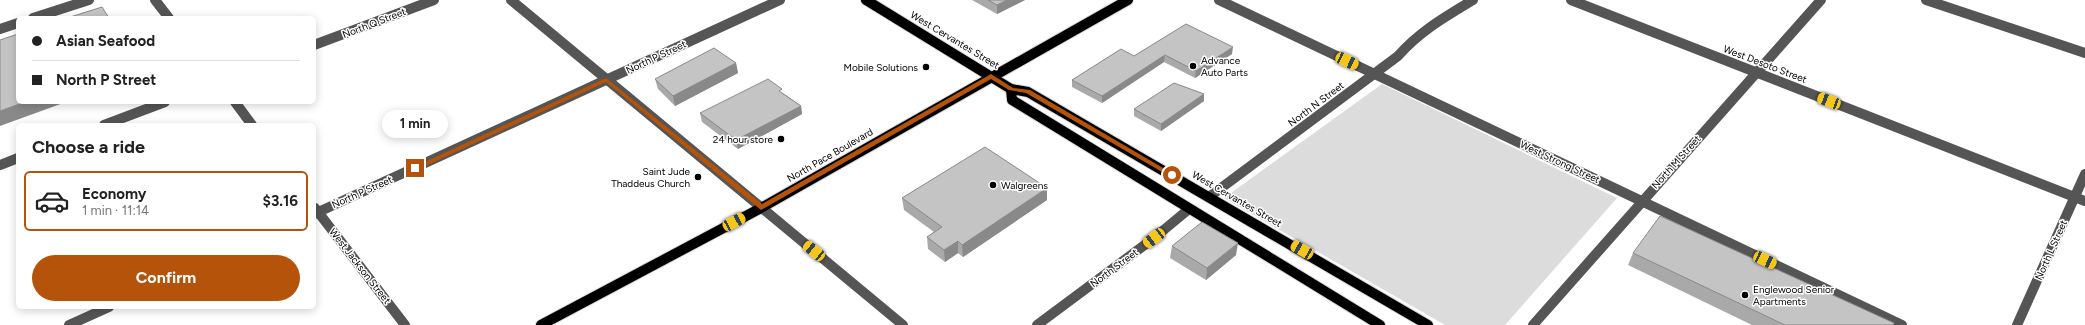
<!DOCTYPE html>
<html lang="en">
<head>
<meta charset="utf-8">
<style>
	body { margin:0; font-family:Figtree,sans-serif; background:#f6f6f6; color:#222; height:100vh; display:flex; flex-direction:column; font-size:15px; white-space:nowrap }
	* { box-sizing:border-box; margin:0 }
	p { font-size:13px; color:#767676 }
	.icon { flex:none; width:22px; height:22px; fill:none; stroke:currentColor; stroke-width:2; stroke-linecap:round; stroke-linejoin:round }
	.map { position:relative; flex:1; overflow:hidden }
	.sheet { position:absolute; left:16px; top:123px; width:300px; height:186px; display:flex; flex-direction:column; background:#fff; border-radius:6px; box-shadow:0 2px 10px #0003 }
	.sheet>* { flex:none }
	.banner { position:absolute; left:16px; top:16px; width:300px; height:88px; border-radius:6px; box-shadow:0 2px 10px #0003; display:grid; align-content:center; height:88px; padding:0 16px; background:#fff }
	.end { position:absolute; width:18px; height:18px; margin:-9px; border:5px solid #b45309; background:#fff; box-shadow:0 0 0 2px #fff }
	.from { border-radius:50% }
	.bubble { position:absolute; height:28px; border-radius:14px; background:#fff; box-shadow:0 2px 10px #0003; font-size:13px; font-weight:700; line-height:28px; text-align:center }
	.car { position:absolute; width:12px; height:24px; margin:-12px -6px; border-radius:5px; box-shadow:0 0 3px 1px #0007; background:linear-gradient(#f5c518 24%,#345 0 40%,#f5c518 0 76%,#345 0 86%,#f5c518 0) }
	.banner b { display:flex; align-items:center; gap:14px; height:38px; font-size:15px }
	.banner b+b { border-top:1px solid #e0e0e0 }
	.banner i { width:10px; height:10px; background:#222 }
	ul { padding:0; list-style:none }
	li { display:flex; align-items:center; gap:12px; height:60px; margin:0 8px 6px; padding:0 8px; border:2px solid #e0e0e0; border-radius:6px }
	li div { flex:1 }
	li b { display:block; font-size:15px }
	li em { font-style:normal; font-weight:700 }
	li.active { border-color:#b45309 }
	li>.icon { width:36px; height:36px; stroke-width:1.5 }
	h2 { padding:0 16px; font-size:18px; line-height:48px }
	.action { display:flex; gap:8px; margin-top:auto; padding:8px 16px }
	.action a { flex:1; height:46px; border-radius:24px; background:#b45309; color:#fff; font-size:16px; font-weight:700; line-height:46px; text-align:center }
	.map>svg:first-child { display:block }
</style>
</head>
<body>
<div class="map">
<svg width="2085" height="325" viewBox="0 0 2085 325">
	<rect width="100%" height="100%" fill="#fff"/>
	<!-- green -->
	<path fill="#dcdcdc" d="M1382 84 1617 198 1505 325H1445L1224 198Z"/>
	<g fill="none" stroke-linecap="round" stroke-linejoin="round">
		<!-- major casing -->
		<g stroke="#dbdbdb" stroke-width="12">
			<g id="major">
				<path d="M866 0 1011 89 1028 92 1428 325"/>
				<path d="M1011 89 1012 100 1380 325"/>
				<path d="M541 325 761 208 1128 0"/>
			</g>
		</g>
		<!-- minor -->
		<g stroke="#555" stroke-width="10">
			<path d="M155 0 169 18"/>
			<path d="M511 0 903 325"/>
			<path d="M1219 0 1902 325"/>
			<path d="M1571 0 2085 201"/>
			<path d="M1926 0 2085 53"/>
			<path d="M33 18 89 0"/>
			<path d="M0 29 18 23"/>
			<path d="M314 45 434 0"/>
			<path d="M235 102 252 125"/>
			<path d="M104 125 165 102"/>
			<path d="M0 165 18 158"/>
			<path d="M1209 197 1398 56C1420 31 1445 17 1473 0"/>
			<path d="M315 208 405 325"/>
			<path d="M314 214 780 0"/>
			<path d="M69 325 109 307"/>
			<path d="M1037 325 1154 238 1189 209"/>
			<path d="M1533 325 1821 0"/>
			<path d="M2017 325 2085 174"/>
		</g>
		<!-- major -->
		<use href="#major" stroke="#000" stroke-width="10"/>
	</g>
	<!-- wall -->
	<g fill="#a9a9a9">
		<path d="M972 0H1025L997 14Z"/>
		<path d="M1232 54 1195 78 1164 62 1102 103 1072 87V80L1134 56Z"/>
		<path d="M736 63 738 73 675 106 658 89 655 79Z"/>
		<path d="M783 93 801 106 802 114 738 149 702 122 700 113Z"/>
		<path d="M1204 94V101L1161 131 1134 116V109Z"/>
		<path d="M1047 188V200L963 257 958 253 945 262 928 249 927 237 934 232 904 210 902 198Z"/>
		<path d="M1172 246 1236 255 1206 280 1170 258Z"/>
		<path d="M1633 253 1893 325H1752L1628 265Z"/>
	</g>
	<!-- shaded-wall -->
	<g fill="#898989">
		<path d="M1007 0H1025L997 14V5Z"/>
		<path d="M1233 47 1232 54 1195 78 1196 71Z"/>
		<path d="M1165 55 1164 62 1102 103V96Z"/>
		<path d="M736 63 738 73 675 106 673 96Z"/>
		<path d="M1204 94V101L1161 131V124Z"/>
		<path d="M25 102H66L0 126V111Z"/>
		<path d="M801 106 802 114 738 149 736 140Z"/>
		<path d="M1047 188V200L963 257 962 245Z"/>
		<path d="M958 241V253L945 262 944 250Z"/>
		<path d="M1238 243 1236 255 1206 280 1207 268Z"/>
	</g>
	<!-- building -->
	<g fill="#c4c4c4" stroke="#898989">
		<path d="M988 0H1007L997 5Z"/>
		<path d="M102 7 109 18H67Z"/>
		<path d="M1186 24 1233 47 1196 71 1165 55 1102 96 1072 80 1121 49 1134 56Z"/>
		<path d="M18 34V102H25L0 111V40Z"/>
		<path d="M714 48 736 63 673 96 655 79Z"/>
		<path d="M768 79 782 89 779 91 801 106 736 140 700 113Z"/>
		<path d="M1174 83 1204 94 1161 124 1134 109Z"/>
		<path d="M985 147 1047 188 962 245 958 241 944 250 927 237 942 227 902 198Z"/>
		<path d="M1660 216 1894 323 1893 325H1785L1633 253Z"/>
		<path d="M1202 222 1238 243 1207 268 1172 246Z"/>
	</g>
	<!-- route -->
	<path fill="#b45309" d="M991 74 1013 88 1030 90 1175 175 1169 176 1026 93 1009 90 991 79 761 210 606 82 417 170 412 168 606 78 762 204Z"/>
	<!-- markers -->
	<g fill="#000" stroke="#fff" stroke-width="1.5">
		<circle cx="1193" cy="66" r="4"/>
		<circle cx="926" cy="67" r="4"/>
		<circle cx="781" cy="139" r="4"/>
		<circle cx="698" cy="177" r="4"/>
		<circle cx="993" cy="185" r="4"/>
		<circle cx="1745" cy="295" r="4"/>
	</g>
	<g text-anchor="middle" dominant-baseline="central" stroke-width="3" stroke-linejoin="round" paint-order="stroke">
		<!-- street labels -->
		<g font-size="10" fill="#000" stroke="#fff">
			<text transform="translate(374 23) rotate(-21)">North Q Street</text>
			<text transform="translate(955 40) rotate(31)">West Cervantes Street</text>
			<text transform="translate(656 57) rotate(-25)">North P Street</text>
			<text transform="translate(1765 64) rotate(21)">West Desoto Street</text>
			<text transform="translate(1316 104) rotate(-37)">North N Street</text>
			<text transform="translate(830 155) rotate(-30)">North Pace Boulevard</text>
			<text transform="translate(1560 162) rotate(25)">West Strong Street</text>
			<text transform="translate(1676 162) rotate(-48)">North M Street</text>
			<text transform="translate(362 192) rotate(-24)">North P Street</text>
			<text transform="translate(1237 199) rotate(30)">West Cervantes Street</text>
			<text transform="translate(2051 250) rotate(-66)">North L Street</text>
			<text transform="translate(360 266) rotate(52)">West Jackson Street</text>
			<text transform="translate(1114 268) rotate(-37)">North Street</text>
		</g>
		<!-- poi labels -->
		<g font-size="10" fill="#000" stroke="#fff" text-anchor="start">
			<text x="1201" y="60">Advance<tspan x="1201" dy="12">Auto Parts</tspan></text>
			<text x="918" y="67" text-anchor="end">Mobile Solutions</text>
			<text x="773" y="139" text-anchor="end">24 hour store</text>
			<text x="690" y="171" text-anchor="end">Saint Jude<tspan x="690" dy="12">Thaddeus Church</tspan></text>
			<text x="1001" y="185">Walgreens</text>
			<text x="1753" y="289">Englewood Senior<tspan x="1753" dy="12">Apartments</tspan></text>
		</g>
	</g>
</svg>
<i class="end from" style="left:1172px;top:175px"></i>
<i class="end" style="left:415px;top:168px"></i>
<div class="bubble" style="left:382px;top:110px;width:66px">1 min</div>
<i class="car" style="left:1347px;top:61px;rotate:115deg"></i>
<i class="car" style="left:1829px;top:101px;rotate:291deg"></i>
<i class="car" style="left:734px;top:222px;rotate:62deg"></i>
<i class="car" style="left:1154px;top:238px;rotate:233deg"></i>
<i class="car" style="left:1302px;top:250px;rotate:300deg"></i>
<i class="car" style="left:814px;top:251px;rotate:309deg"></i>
<i class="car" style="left:1765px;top:260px;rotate:115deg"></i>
<div class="banner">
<b><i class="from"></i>Asian Seafood</b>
<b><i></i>North P Street</b>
</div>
<section class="sheet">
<h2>Choose a ride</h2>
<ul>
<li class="active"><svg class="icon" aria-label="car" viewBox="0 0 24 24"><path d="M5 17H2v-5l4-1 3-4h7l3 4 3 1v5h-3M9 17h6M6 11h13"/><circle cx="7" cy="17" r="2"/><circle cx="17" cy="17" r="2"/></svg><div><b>Economy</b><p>1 min · 11:14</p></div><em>$3.16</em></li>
</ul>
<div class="action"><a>Confirm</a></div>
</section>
</div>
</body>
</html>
